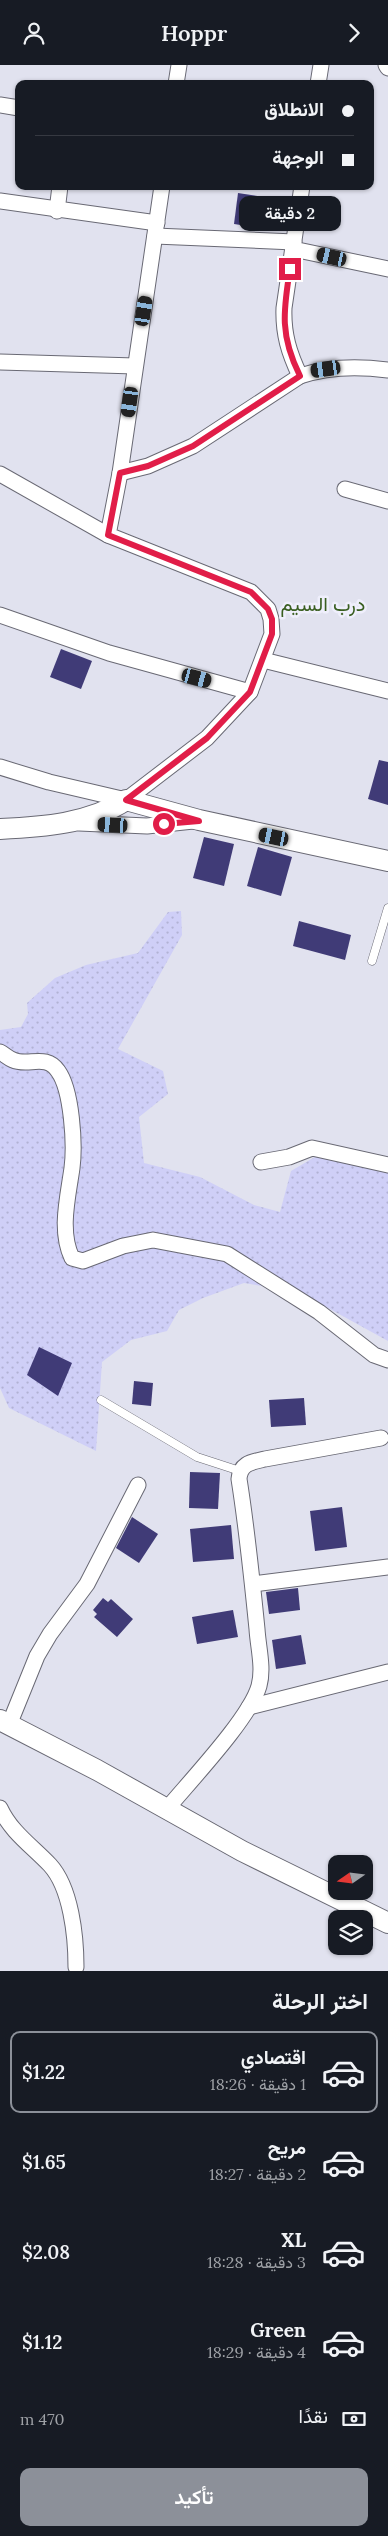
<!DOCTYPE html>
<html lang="ar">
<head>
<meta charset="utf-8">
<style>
	body { margin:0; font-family:Lora,Vazirmatn,serif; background:#242831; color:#f1f3f6; direction:rtl; height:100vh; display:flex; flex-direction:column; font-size:19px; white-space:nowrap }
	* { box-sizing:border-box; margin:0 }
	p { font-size:16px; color:#9ea1a6 }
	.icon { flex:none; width:28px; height:28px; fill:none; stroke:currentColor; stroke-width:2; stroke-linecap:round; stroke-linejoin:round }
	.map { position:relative; height:1906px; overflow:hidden; direction:ltr }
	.panel { display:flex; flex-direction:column; background:#171b24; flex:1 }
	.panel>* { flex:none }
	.hud { position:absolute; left:15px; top:15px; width:359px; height:110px; border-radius:10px; box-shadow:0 1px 4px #0004; direction:rtl; display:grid; align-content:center; height:110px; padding:0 20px; background:#171b24 }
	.needle { width:32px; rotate:256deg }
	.tools { position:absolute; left:328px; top:1790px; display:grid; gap:10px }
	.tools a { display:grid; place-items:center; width:45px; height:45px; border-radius:10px; background:#171b24; box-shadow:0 1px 4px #0004; font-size:25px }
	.end { position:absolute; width:22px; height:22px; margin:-11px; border:6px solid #e11d48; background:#fff; box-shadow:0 0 0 2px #fff }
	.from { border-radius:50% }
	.bubble { position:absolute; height:35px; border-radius:10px; background:#171b24; box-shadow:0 1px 4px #0004; font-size:16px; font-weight:600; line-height:35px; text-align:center; direction:rtl }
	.car { position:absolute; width:15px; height:30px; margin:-15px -8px; border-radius:6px; box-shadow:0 0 4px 1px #0007; background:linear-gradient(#222 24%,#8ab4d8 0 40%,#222 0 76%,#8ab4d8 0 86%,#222 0) }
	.hud b { display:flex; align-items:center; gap:18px; height:48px; font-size:19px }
	.hud b+b { border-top:1px solid #363941 }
	.hud i { width:12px; height:12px; background:#f1f3f6 }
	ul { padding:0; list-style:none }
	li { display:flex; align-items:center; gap:15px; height:82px; margin:0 10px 8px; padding:0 10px; border:2px solid transparent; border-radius:10px }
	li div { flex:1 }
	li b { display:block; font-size:19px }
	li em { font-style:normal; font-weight:600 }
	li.on { border-color:#8c9099 }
	li>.icon { width:45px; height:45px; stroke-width:1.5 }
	h2 { padding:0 20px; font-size:22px; line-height:60px }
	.pay { display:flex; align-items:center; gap:12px; height:55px; padding:0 20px; font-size:19px }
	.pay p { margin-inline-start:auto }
	.button { display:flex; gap:10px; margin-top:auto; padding:10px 20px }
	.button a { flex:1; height:58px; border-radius:10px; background:#8c9099; color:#fff; font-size:20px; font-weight:600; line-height:58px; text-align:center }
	header { display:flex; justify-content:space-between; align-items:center; height:65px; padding:0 20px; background:#171b24; font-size:22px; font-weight:600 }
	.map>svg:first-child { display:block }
</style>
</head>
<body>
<header><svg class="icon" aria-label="forward" viewBox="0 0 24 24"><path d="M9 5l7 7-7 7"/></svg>Hoppr<svg class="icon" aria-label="person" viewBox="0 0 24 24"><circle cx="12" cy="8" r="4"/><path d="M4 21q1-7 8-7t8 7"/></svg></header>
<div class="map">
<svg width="388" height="1906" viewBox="0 0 388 1906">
	<defs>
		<pattern id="grass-dots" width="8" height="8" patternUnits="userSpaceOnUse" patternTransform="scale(1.25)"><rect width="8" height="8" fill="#cfcff7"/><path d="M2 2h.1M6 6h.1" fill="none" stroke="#b2b2d4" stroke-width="1.8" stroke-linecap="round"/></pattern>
	</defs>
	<rect width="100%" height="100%" fill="#e1e2ef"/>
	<!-- grass -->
	<path fill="url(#grass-dots)" d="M181 846 182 870 118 984 163 1006 168 1029 139 1052 144 1098 200 1112 254 1140 280 1147 291 1106 320 1089 388 1108V1276L299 1227 244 1218 203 1233 179 1245 167 1266 131 1275 102 1297 96 1386 9 1343 0 1323V965L21 962 28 949 27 938 55 913 86 900 138 888 168 847Z"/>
	<!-- building -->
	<g fill="#403b77">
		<path d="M238 128 271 133 267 164 234 159Z"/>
		<path d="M61 584 92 596 81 624 50 612Z"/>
		<path d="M379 695 388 697V740L368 734Z"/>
		<path d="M204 772 234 779 224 821 193 813Z"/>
		<path d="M258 782 292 792 281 831 247 821Z"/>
		<path d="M299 856 351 870 345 895 293 881Z"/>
		<path d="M39 1282 72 1298 58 1331 27 1310Z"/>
		<path d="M134 1316 153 1318 151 1341 132 1339Z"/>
		<path d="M304 1333 306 1360 271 1362 269 1335Z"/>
		<path d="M190 1407 220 1408 218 1444 189 1443Z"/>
		<path d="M342 1442 347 1482 315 1486 310 1446Z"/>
		<path d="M132 1452 158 1469 139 1498 116 1483Z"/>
		<path d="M231 1460 234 1494 193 1497 190 1464Z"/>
		<path d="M298 1523 300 1545 269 1549 266 1527Z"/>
		<path d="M103 1533 108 1537 111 1534 133 1554 117 1572 94 1552 97 1549 93 1545Z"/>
		<path d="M233 1545 238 1572 197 1579 192 1552Z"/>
		<path d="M301 1570 306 1599 276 1604 272 1575Z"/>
	</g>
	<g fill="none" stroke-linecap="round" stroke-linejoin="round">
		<!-- lane casing -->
		<g stroke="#696974" stroke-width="9">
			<g id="lane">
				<path d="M372 896 388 843"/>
				<path d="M101 1335 197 1392 240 1406"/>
			</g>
		</g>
		<!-- street casing -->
		<g stroke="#696974" stroke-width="17">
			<g id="street">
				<path d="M386 0 388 3"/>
				<path d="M176 19 179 0"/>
				<path d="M318 19 321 0"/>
				<path d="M0 40 19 43"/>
				<path d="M0 136 157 158"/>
				<path d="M57 146 60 121"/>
				<path d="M155 171 294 177"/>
				<path d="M293 184 388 204"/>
				<path d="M0 297 135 301"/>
				<path d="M300 311C289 288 283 269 284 243L302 121"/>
				<path d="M120 408 148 401 193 381 300 311C329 301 358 301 388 305"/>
				<path d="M0 409 108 470"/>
				<path d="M345 424 388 436"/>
				<path d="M0 550 109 588 250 627"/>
				<path d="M263 595 388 626"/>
				<path d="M0 702 49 717 126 735 207 673 250 627 272 569 271 554 268 544 251 527 108 470 120 408 162 121"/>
				<path d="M79 758 147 761 193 756"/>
				<path d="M0 987C4 989 8 993 13 995 28 1002 46 988 58 1006 72 1025 75 1080 72 1103 68 1132 59 1166 72 1193L83 1196 123 1181 153 1175 227 1189 319 1247 374 1290 388 1295"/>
				<path d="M261 1097 289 1092 312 1083 388 1100"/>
				<path d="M253 1519 388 1502"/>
				<path d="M249 1642 388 1607"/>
				<path d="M9 1660 37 1591 50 1569 87 1519 138 1420"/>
				<path d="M0 1743C11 1767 32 1781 50 1800 71 1823 76 1871 76 1902"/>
				<path d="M166 1745C190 1716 250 1653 259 1621 264 1603 258 1582 257 1564 252 1514 247 1464 239 1414 240 1398 252 1397 265 1394L381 1373"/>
			</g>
		</g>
		<!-- secondary casing -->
		<g stroke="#696974" stroke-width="22">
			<g id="secondary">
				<path d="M0 764C42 762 89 759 126 735L199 755 388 796"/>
				<path d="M0 1655 97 1705 242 1786 388 1858"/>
			</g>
		</g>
		<!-- lane -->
		<use href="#lane" stroke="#fff" stroke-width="8"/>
		<!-- street -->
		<use href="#street" stroke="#fff" stroke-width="15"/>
		<!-- secondary -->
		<use href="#secondary" stroke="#fff" stroke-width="20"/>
	</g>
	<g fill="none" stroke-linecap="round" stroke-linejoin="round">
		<!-- route -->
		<path stroke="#e11d48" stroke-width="6" d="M164 759 199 756 126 735 207 673 250 627 272 569V554L268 544 251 527 108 470 120 408 148 401 193 381 300 311C280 271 283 247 290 204"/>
	</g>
	<g text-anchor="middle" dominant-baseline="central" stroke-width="5" stroke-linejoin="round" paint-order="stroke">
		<!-- quarter labels -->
		<g font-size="20" fill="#395e20" stroke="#efeffc">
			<text x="323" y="538">درب السيم</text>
		</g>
	</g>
</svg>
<div class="tools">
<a><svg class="needle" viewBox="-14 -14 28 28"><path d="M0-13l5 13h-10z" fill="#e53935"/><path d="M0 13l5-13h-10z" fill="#9ea1a6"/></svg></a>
<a><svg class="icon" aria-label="layers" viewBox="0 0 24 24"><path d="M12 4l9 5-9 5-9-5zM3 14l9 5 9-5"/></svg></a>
</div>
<i class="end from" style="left:164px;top:759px"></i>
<i class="end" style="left:290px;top:204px"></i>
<div class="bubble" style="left:239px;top:131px;width:102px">2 دقيقة</div>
<i class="car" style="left:332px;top:192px;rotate:283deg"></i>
<i class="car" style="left:144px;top:246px;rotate:9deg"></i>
<i class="car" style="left:326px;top:304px;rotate:262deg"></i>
<i class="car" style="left:130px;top:337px;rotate:188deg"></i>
<i class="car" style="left:197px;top:613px;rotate:105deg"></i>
<i class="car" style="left:113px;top:760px;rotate:273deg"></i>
<i class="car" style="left:274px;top:772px;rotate:282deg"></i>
<div class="hud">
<b><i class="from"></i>الانطلاق</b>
<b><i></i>الوجهة</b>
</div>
</div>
<section class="panel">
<h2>اختر الرحلة</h2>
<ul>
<li class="on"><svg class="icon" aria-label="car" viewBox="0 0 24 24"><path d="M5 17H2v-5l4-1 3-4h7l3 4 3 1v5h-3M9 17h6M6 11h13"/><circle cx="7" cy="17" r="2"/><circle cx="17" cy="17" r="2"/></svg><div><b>اقتصادي</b><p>1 دقيقة · 18:26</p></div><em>$1.22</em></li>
<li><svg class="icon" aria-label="car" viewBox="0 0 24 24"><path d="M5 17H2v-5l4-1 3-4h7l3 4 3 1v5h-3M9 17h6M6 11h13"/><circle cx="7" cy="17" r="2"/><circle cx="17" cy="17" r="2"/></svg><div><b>مريح</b><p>2 دقيقة · 18:27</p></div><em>$1.65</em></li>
<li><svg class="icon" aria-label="car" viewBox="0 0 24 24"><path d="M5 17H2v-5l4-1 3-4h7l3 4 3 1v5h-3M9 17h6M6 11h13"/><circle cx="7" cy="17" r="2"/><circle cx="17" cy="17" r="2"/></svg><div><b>XL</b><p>3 دقيقة · 18:28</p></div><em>$2.08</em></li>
<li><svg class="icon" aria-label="car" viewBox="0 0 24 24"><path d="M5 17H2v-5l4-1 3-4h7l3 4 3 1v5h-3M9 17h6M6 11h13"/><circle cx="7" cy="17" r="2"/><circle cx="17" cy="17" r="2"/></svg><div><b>Green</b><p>4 دقيقة · 18:29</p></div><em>$1.12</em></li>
</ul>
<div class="pay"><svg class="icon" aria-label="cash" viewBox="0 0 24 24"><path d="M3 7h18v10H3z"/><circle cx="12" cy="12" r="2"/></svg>نقدًا<p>470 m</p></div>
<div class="button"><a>تأكيد</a></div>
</section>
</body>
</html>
